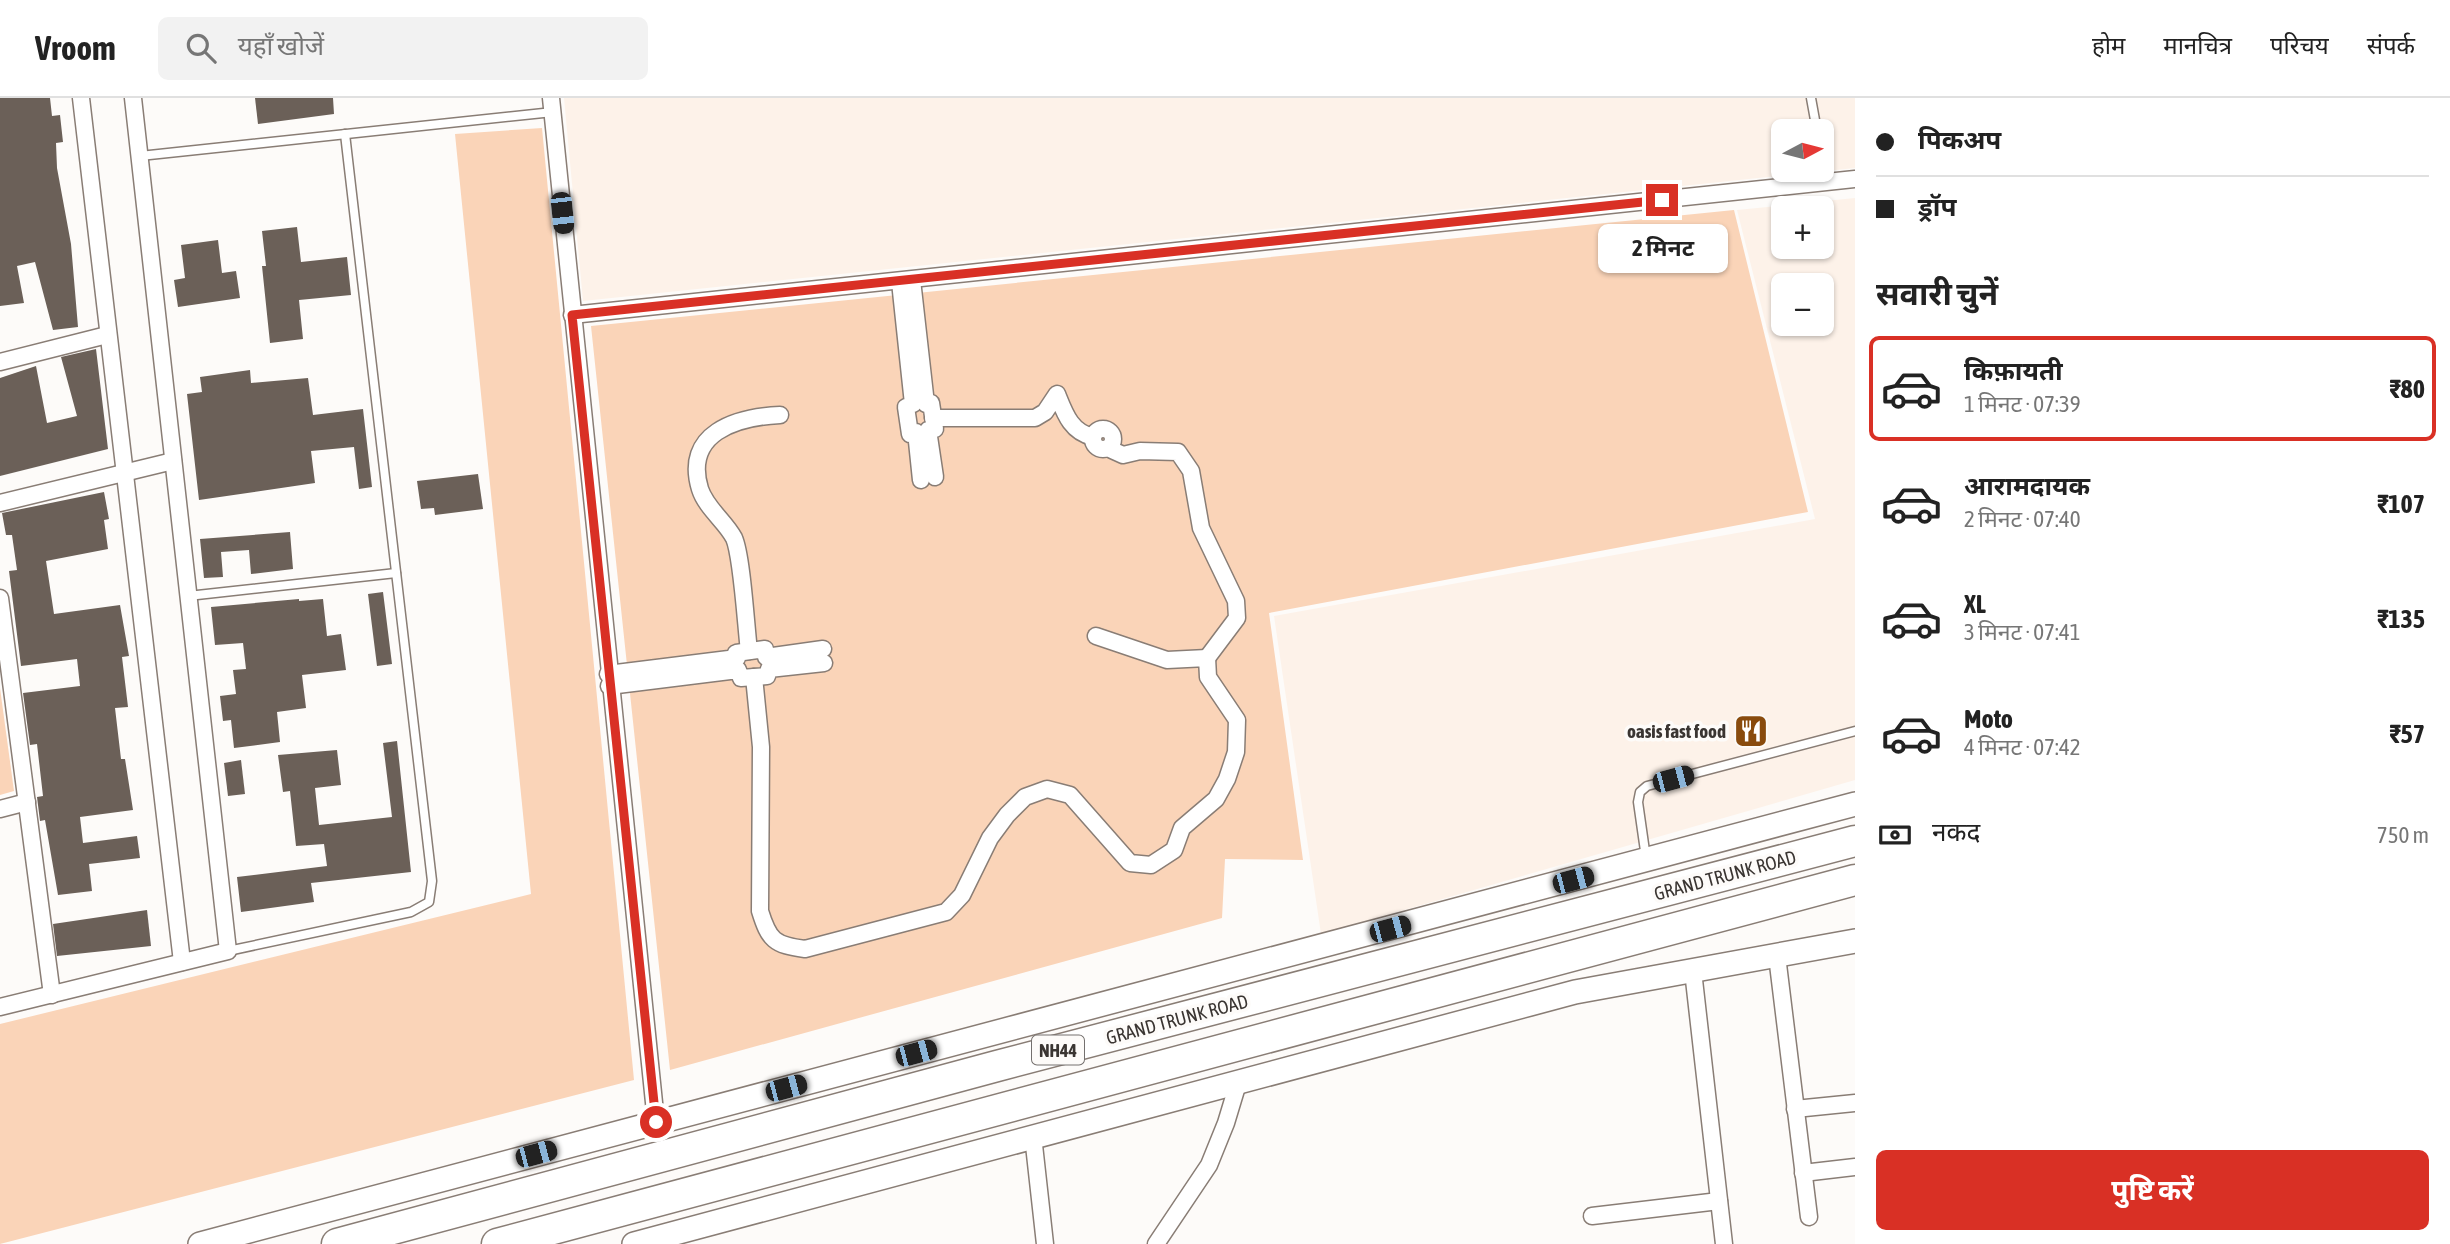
<!DOCTYPE html>
<html lang="hi">
<head>
<meta charset="utf-8">
<style>
	body { margin:0; font-family:"Asap Condensed","Noto Sans Devanagari",sans-serif; background:#f2f2f2; color:#222; height:100vh; display:flex; flex-direction:column; font-size:26px; white-space:nowrap }
	* { box-sizing:border-box; margin:0 }
	p { font-size:23px; color:#767676 }
	.icon { flex:none; width:38px; height:38px; fill:none; stroke:currentColor; stroke-width:2; stroke-linecap:round; stroke-linejoin:round }
	.map { position:relative; flex:1; overflow:hidden }
	.drawer { display:flex; flex-direction:column; background:#fff; width:595px }
	.drawer>* { flex:none }
	.guide { display:grid; align-content:center; height:154px; padding:0 21px; background:#fff }
	.needle { width:46px; rotate:83deg }
	.fabs { position:absolute; left:1771px; top:21px; display:grid; gap:14px }
	.fabs a { display:grid; place-items:center; width:63px; height:63px; border-radius:10px; background:#fff; box-shadow:0 2px 5px #0004; font-size:35px }
	.end { position:absolute; width:32px; height:32px; margin:-16px; border:9px solid #d93025; background:#fff; box-shadow:0 0 0 4px #fff }
	.from { border-radius:50% }
	.bubble { position:absolute; height:49px; border-radius:10px; background:#fff; box-shadow:0 2px 5px #0004; font-size:23px; font-weight:700; line-height:49px; text-align:center }
	.car { position:absolute; width:21px; height:42px; margin:-21px -10px; border-radius:9px; box-shadow:0 0 5px 2px #0007; background:linear-gradient(#222 24%,#8ab4d8 0 40%,#222 0 76%,#8ab4d8 0 86%,#222 0) }
	.guide b { display:flex; align-items:center; gap:24px; height:66px; font-size:26px }
	.guide b+b { border-top:2px solid #e0e0e0 }
	.guide i { width:18px; height:18px; background:#222 }
	ul { padding:0; list-style:none }
	li { display:flex; align-items:center; gap:21px; height:105px; margin:0 14px 10px; padding:0 7px; border:4px solid transparent; border-radius:10px }
	li div { flex:1 }
	li b { display:block; font-size:26px }
	li em { font-style:normal; font-weight:700 }
	li.active { border-color:#d93025 }
	li>.icon { width:63px; height:63px; stroke-width:1.5 }
	h2 { padding:0 21px; font-size:32px; line-height:84px }
	.pay { display:flex; align-items:center; gap:18px; height:77px; padding:0 21px; font-size:26px }
	.pay p { margin-inline-start:auto }
	.action { display:flex; gap:14px; margin-top:auto; padding:14px 21px }
	.action a { flex:1; height:80px; border-radius:10px; background:#d93025; color:#fff; font-size:28px; font-weight:700; line-height:80px; text-align:center }
	header { display:flex; align-items:center; gap:42px; box-sizing:border-box; height:98px; padding:0 35px; background:#fff; border-bottom:2px solid #e0e0e0 }
	header strong { font-size:33px }
	nav { display:flex; gap:38px; margin-inline-start:auto; font-size:24px }
	.search { width:490px; height:63px; background:#f2f2f2; display:flex; align-items:center; gap:18px; box-sizing:border-box; padding:0 24px; border-radius:10px; color:#767676; font-size:26px }
	main { display:flex; flex:1; min-height:0 }
	.map>svg:first-child { display:block }
</style>
</head>
<body>
<header>
<strong>Vroom</strong>
<div class="search"><svg class="icon" aria-label="search" viewBox="0 0 24 24"><circle cx="10" cy="10" r="6"/><path d="M15 15l6 6"/></svg>यहाँ खोजें</div>
<nav><a>होम</a><a>मानचित्र</a><a>परिचय</a><a>संपर्क</a></nav>
</header>
<main>
<div class="map">
<svg width="1855" height="1146" viewBox="0 0 1855 1146">
	<rect width="100%" height="100%" fill="#fdfbf9"/>
	<!-- built -->
	<g fill="#fdf2e9" fill-rule="evenodd">
		<path d="M564 0H1855V70L583 203ZM1783 33H1822V72H1783Z"/>
		<path d="M1855 100V682L1321 836 1274 518 1815 421 1737 112ZM1783 110H1822V149H1783ZM1783 187H1822V226H1783Z"/>
	</g>
	<!-- green -->
	<g fill="#fad4b8">
		<path d="M542 30 634 982 0 1146V926L531 796 455 36Z"/>
		<path d="M1734 112 1808 414 1269 515 1303 762 1225 761 1222 820 670 972 591 228Z"/>
		<path d="M0 590 14 693 0 697Z"/>
	</g>
	<!-- building -->
	<g fill="#6b6058">
		<path d="M0 0H50L52 18 60 17 63 44 56 45 57 70 71 146 78 229 53 232 35 164 17 168 24 205 0 208Z"/>
		<path d="M255 0H333L334 16 258 26Z"/>
		<path d="M297 129 301 164 347 159 351 197 299 202 303 241 270 245 262 168H266L262 133Z"/>
		<path d="M218 142 222 175 236 173 240 200 178 209 174 182 185 180 181 147Z"/>
		<path d="M96 251 108 351 0 378V280L36 268 47 325 77 318 61 259Z"/>
		<path d="M250 272 251 285 308 280 313 317 363 311 372 389 359 391 354 349 311 353 315 385 199 402 187 296 202 294 200 279Z"/>
		<path d="M478 376 483 411 435 417 434 410 421 411 417 383Z"/>
		<path d="M104 394 109 421 104 422 108 451 46 463 54 516 120 507 129 558 122 559 128 609 115 610 121 661H125L133 712 80 719 83 745 137 738 140 760 89 766 92 793 58 797 45 722 40 723 37 699 43 698 37 646 30 647 23 595 80 588 77 561 21 568 9 473 17 472 12 437H6L2 415Z"/>
		<path d="M290 434 293 471 251 476 249 452 221 454 223 479 204 480 200 441Z"/>
		<path d="M383 494 392 566 377 568 368 496Z"/>
		<path d="M299 501V503L323 501 327 538 341 536 346 572 302 577 306 610 277 614 280 644 234 650 231 622 223 623 220 598 236 596 233 572 246 571 243 545 215 547 211 509Z"/>
		<path d="M397 643 411 774 311 785 314 804 241 814 237 779 327 768 324 746 296 748 290 693 283 694 278 657 337 652 341 687 315 690 319 727 392 719 383 645Z"/>
		<path d="M241 662 245 696 228 698 224 665Z"/>
		<path d="M147 812 151 848 57 858 53 826Z"/>
	</g>
	<g fill="none" stroke-linecap="round" stroke-linejoin="round">
		<!-- lane casing -->
		<g stroke="#897d75" stroke-width="11">
			<g id="lane">
				<path d="M1811 0 1817 33"/>
				<path d="M140 58 553 14"/>
				<path d="M1822 59 1826 85"/>
				<path d="M188 498 396 475"/>
				<path d="M1646 760 1638 704 1640 694 1647 688 1855 633"/>
				<path d="M228 853 411 814 429 804 432 783 345 36"/>
			</g>
		</g>
		<!-- street casing -->
		<g stroke="#897d75" stroke-width="19">
			<g id="street">
				<path d="M81 0 182 864"/>
				<path d="M551 0 656 1024"/>
				<path d="M912 182 926 306 931 305 935 331 928 332 935 379"/>
				<path d="M900 184 913 306 906 309 910 336 916 334 921 382"/>
				<path d="M572 217 1855 81"/>
				<path d="M0 264 107 237"/>
				<path d="M933 320H1035L1045 314 1057 296C1065 316 1071 334 1093 339"/>
				<circle cx="1103" cy="341" r="10"/>
				<path d="M1112 348V352L1123 357 1140 353 1178 354 1191 373 1201 430 1236 503 1237 520 1207 560"/>
				<path d="M0 405 173 363"/>
				<path d="M0 500 52 897"/>
				<path d="M749 553C746 529 742 458 734 440 725 423 706 410 700 391 683 335 736 319 780 317"/>
				<path d="M608 576 737 560 736 555 765 551 766 559 823 551"/>
				<path d="M754 579 761 649 760 813C769 842 774 847 805 851L946 814 962 797 990 740 1007 717 1025 699 1047 691 1070 697 1130 765 1151 767 1174 752 1182 730 1216 701 1227 681 1236 654 1237 622 1208 579 1207 560 1167 562 1096 538"/>
				<path d="M609 588 738 572 741 580 767 578 769 571 824 565"/>
				<path d="M0 711 27 704"/>
				<path d="M1777 858 1809 1119"/>
				<path d="M1693 873 1724 1146"/>
				<path d="M0 909 228 853 133 0"/>
				<path d="M1795 1011 1855 1005"/>
				<path d="M1033 1038 1045 1146"/>
				<path d="M1803 1075 1855 1069"/>
				<path d="M1592 1118 1719 1103"/>
				<path d="M1156 1146 1209 1067 1226 1025 1239 982"/>
			</g>
		</g>
		<!-- secondary casing -->
		<g stroke="#897d75" stroke-width="26">
			<g id="secondary">
				<path d="M200 1146 1855 706"/>
				<path d="M634 1146 1575 894 1855 843"/>
			</g>
		</g>
		<!-- highway casing -->
		<g stroke="#897d75" stroke-width="33">
			<g id="highway">
				<path d="M337 1146 997 968 1855 743"/>
				<path d="M497 1146 1855 782"/>
			</g>
		</g>
		<!-- lane -->
		<use href="#lane" stroke="#fff" stroke-width="8"/>
		<!-- street -->
		<use href="#street" stroke="#fff" stroke-width="16"/>
		<!-- secondary -->
		<use href="#secondary" stroke="#fff" stroke-width="23"/>
		<!-- highway -->
		<use href="#highway" stroke="#fff" stroke-width="30"/>
	</g>
	<g fill="none" stroke-linecap="round" stroke-linejoin="round">
		<!-- route -->
		<path stroke="#d93025" stroke-width="9" d="M656 1024 572 217 1662 102"/>
	</g>
	<!-- icons -->
	<defs>
		<g id="restaurant-square" transform="scale(1.75)"><rect x="-9" y="-9" width="18" height="18" rx="4" fill="#894b0d" stroke="#fdfbf9"/><path d="M-5-6h1v4h1v-4h1v4h1v-4h1v5L-1.5 .5V6h-2V.5L-5-1ZM5-6V6H3V1.5H1.5Q1.5-4 5-6Z" fill="#fff"/></g>
	</defs>
	<g fill-rule="evenodd">
		<use href="#restaurant-square" x="1751" y="633"/>
	</g>
	<g text-anchor="middle" dominant-baseline="central" stroke-width="7" stroke-linejoin="round" paint-order="stroke">
		<!-- shield labels -->
		<rect fill="#fdfbf9" stroke="#74706e" stroke-width="2" x="1032" y="937.5" width="52" height="29" rx="5"/>
		<g font-size="18" font-weight="bold" fill="#3a3532">
			<text x="1058" y="952">NH44</text>
		</g>
		<!-- poi labels -->
		<g font-size="19" font-weight="bold" fill="#3a3532" stroke="#fdfbf9" text-anchor="end">
			<text x="1726" y="633">oasis fast food</text>
		</g>
		<!-- street labels -->
		<g font-size="19" fill="#3a3532" stroke="#fdfbf9">
			<text transform="translate(1725 777) rotate(-15)">GRAND TRUNK ROAD</text>
			<text transform="translate(1177 921) rotate(-15)">GRAND TRUNK ROAD</text>
		</g>
	</g>
</svg>
<div class="fabs">
<a><svg class="needle" viewBox="-14 -14 28 28"><path d="M0-13l5 13h-10z" fill="#e53935"/><path d="M0 13l5-13h-10z" fill="#767676"/></svg></a>
<a>+</a>
<a>−</a>
</div>
<i class="end from" style="left:656px;top:1024px"></i>
<i class="end" style="left:1662px;top:102px"></i>
<div class="bubble" style="left:1598px;top:126px;width:130px">2 मिनट</div>
<i class="car" style="left:562px;top:115px;rotate:174deg"></i>
<i class="car" style="left:1673px;top:681px;rotate:75deg"></i>
<i class="car" style="left:1573px;top:782px;rotate:75deg"></i>
<i class="car" style="left:1390px;top:831px;rotate:75deg"></i>
<i class="car" style="left:916px;top:955px;rotate:75deg"></i>
<i class="car" style="left:786px;top:990px;rotate:75deg"></i>
<i class="car" style="left:536px;top:1056px;rotate:75deg"></i>
</div>
<section class="drawer">
<div class="guide">
<b><i class="from"></i>पिकअप</b>
<b><i></i>ड्रॉप</b>
</div>
<h2>सवारी चुनें</h2>
<ul>
<li class="active"><svg class="icon" aria-label="car" viewBox="0 0 24 24"><path d="M5 17H2v-5l4-1 3-4h7l3 4 3 1v5h-3M9 17h6M6 11h13"/><circle cx="7" cy="17" r="2"/><circle cx="17" cy="17" r="2"/></svg><div><b>किफ़ायती</b><p>1 मिनट · 07:39</p></div><em>₹80</em></li>
<li><svg class="icon" aria-label="car" viewBox="0 0 24 24"><path d="M5 17H2v-5l4-1 3-4h7l3 4 3 1v5h-3M9 17h6M6 11h13"/><circle cx="7" cy="17" r="2"/><circle cx="17" cy="17" r="2"/></svg><div><b>आरामदायक</b><p>2 मिनट · 07:40</p></div><em>₹107</em></li>
<li><svg class="icon" aria-label="car" viewBox="0 0 24 24"><path d="M5 17H2v-5l4-1 3-4h7l3 4 3 1v5h-3M9 17h6M6 11h13"/><circle cx="7" cy="17" r="2"/><circle cx="17" cy="17" r="2"/></svg><div><b>XL</b><p>3 मिनट · 07:41</p></div><em>₹135</em></li>
<li><svg class="icon" aria-label="car" viewBox="0 0 24 24"><path d="M5 17H2v-5l4-1 3-4h7l3 4 3 1v5h-3M9 17h6M6 11h13"/><circle cx="7" cy="17" r="2"/><circle cx="17" cy="17" r="2"/></svg><div><b>Moto</b><p>4 मिनट · 07:42</p></div><em>₹57</em></li>
</ul>
<div class="pay"><svg class="icon" aria-label="cash" viewBox="0 0 24 24"><path d="M3 7h18v10H3z"/><circle cx="12" cy="12" r="2"/></svg>नकद<p>750 m</p></div>
<div class="action"><a>पुष्टि करें</a></div>
</section>
</main>
</body>
</html>
